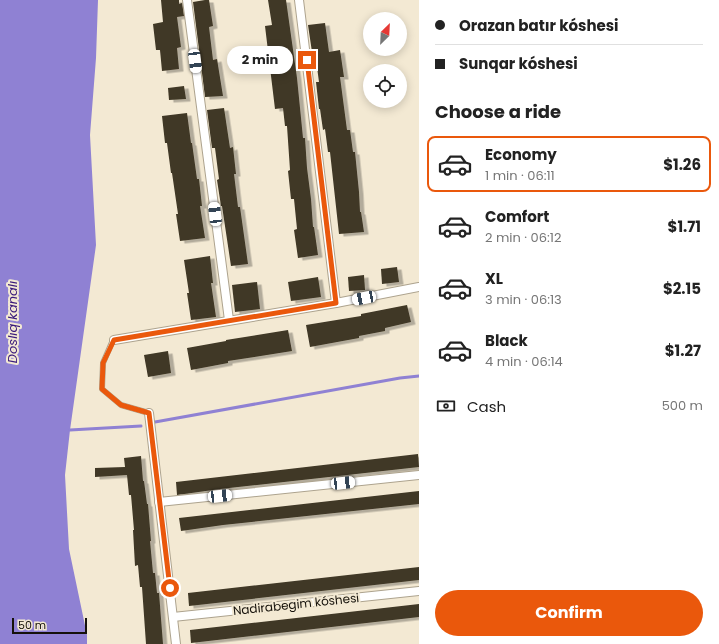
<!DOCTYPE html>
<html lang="en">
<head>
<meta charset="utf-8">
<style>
	body { margin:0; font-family:Poppins,sans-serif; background:#f2f2f2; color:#222; height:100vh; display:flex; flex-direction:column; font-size:15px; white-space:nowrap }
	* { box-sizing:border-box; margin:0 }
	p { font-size:13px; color:#767676 }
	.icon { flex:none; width:22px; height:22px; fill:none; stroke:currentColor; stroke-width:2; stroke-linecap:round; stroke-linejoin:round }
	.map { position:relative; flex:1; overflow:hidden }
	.side { display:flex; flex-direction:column; background:#fff; width:300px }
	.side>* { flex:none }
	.hud { display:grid; align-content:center; height:88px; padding:0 16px; background:#fff }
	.needle { width:26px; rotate:24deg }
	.tools { position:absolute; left:363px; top:12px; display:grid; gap:8px }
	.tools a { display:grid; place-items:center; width:44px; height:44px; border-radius:50%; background:#fff; box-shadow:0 2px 10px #0003; font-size:20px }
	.scale { position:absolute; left:12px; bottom:10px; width:75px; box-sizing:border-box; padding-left:4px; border:2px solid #15110a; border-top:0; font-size:11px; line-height:14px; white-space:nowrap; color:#15110a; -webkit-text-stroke:3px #f3e9d3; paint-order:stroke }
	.end { position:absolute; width:18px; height:18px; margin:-9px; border:5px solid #ea580c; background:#fff; box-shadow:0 0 0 2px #fff }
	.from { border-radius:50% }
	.bubble { position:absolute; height:28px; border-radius:14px; background:#fff; box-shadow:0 2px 10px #0003; font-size:13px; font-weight:700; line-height:28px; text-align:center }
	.car { position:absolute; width:12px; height:24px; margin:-12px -6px; border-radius:5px; box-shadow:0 0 3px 1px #0007; background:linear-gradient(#fff 24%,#345 0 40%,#fff 0 76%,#345 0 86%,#fff 0) }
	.hud b { display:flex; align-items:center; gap:14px; height:38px; font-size:15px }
	.hud b+b { border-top:1px solid #e0e0e0 }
	.hud i { width:10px; height:10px; background:#222 }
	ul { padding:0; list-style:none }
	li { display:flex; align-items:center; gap:12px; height:56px; margin:0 8px 6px; padding:0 8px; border:2px solid transparent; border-radius:8px }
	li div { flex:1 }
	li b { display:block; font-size:15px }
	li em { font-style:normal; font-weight:700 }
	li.selected { border-color:#ea580c }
	li>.icon { width:36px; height:36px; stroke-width:1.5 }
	h2 { padding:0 16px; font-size:18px; line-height:48px }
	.pay { display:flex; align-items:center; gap:10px; height:44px; padding:0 16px; font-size:15px }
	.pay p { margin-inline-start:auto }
	.action { display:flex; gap:8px; margin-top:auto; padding:8px 16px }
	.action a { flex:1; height:46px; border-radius:24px; background:#ea580c; color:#fff; font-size:16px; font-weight:700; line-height:46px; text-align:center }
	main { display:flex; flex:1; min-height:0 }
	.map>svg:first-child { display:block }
</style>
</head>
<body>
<main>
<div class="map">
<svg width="419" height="644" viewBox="0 0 419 644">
	<defs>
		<filter id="shadow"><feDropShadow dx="4.5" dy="2.5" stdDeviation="0" flood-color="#0004"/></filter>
	</defs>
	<rect width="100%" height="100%" fill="#f3e9d3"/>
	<!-- water -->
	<path fill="#8f81d3" d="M0 0H98L96 58 90 135 96 245 70 430 65 475 69 549 87 635V644H0Z"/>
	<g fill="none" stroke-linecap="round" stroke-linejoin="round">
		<!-- stream -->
		<g stroke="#8f81d3" stroke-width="3">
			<path d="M155 422 400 378 419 376"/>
			<path d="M70 430 141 426"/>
		</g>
	</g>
	<!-- building -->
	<g fill="#3f3725" filter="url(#shadow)">
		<path d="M161 0H179V4L182 3 184 16 177 17 181 47 177 48 179 69 162 71 160 50H156L153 24 163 22Z"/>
		<path d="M205 0H209L213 26 209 27 213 60 217 59 223 96 205 97 193 2Z"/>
		<path d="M268 0H286L297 78 303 138H305L307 168 311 199 313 227H314L318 255 298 258 294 230 297 229 294 199H291L288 171 290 170 287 126H285L283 108 275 109 265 26 272 25Z"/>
		<path d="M325 23 329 52 340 50 344 77H340L347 130H350L353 152H355L359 192 360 212H361L364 232 339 234 330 152H328L325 129 323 130 320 109H319L316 82H319L315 52H312L308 25Z"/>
		<path d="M184 86 186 99 169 100 168 88Z"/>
		<path d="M224 108 230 148 233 147 236 174H234L238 207H240L248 264 231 266 222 206H221L217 180 219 179 215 148H212L207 110Z"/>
		<path d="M187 113 191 143H192L197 179H199L202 206H200L205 238 180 241 176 214H178L172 173H171L167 143H165L162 116Z"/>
		<path d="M210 256 213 283H211L216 317 191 320 187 293H189L184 260Z"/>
		<path d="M397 267 399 282 382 284 381 269Z"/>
		<path d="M364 275 365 290 349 291 348 277Z"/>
		<path d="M318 277 321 297 291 301 288 282Z"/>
		<path d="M257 282 260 309 235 312 232 285Z"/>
		<path d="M407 305 411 322 385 328V331L359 336V338L310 347 306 325 361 316V314Z"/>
		<path d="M288 330 292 351 228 361V363L191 370 187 348 226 341V340Z"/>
		<path d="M168 351 171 373 148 377 144 355Z"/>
		<path d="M418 454 419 467 220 489 177 495 176 482Z"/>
		<path d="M141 456 143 481H144L147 504H148L151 541H150L153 573H155L157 593H159L163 644H146L142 587H140L138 565 135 566 133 530H134L131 495H129L127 475 95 477V468L125 467 124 458Z"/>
		<path d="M419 491V504L223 525 181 531 179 518Z"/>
		<path d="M419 567V580L189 606 188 593Z"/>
		<path d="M419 604V617L191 643 190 630Z"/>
	</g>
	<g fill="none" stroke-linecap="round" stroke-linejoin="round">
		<!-- service casing -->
		<g stroke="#ada38e" stroke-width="6">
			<path id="service" d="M113 340 103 363 102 389 121 405 149 413"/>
		</g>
		<!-- minor casing -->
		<g stroke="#ada38e" stroke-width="10">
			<g id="minor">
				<path d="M187 0 229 320"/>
				<path d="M299 0 336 303"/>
				<path d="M114 340 336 303 419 287"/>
				<path d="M149 413 176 644"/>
				<path d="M159 502 419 475"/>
				<path d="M173 617 419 591"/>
			</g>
		</g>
		<!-- service -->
		<use href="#service" stroke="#fff" stroke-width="4"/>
		<!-- minor -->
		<use href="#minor" stroke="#fff" stroke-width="8"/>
	</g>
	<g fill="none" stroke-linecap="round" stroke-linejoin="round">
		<!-- route -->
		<path stroke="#ea580c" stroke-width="5" d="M170 588 149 413 121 405 102 389 103 363 114 340 336 303 307 60"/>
	</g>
	<g text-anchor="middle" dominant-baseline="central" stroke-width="4" stroke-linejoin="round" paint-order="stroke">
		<!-- street labels -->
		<g font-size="12" fill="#15110a" stroke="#f3e9d3">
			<text transform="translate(296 604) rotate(-6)">Nadirabegim kóshesi</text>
		</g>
		<!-- water labels -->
		<g font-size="13" font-style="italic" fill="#3a1a7b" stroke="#f3e9d3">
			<text transform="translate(12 322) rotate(-90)">Doslıq kanalı</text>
		</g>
	</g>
</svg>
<div class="tools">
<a><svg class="needle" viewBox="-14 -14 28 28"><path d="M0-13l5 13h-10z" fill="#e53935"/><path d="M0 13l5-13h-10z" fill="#767676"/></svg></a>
<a><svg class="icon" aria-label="locate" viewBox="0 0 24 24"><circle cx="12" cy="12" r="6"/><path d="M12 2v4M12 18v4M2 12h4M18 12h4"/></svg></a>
</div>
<div class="scale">50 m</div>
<i class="end from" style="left:170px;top:588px"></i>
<i class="end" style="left:307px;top:60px"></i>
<div class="bubble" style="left:227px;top:46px;width:66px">2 min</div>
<i class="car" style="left:195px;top:61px;rotate:173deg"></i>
<i class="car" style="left:215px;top:214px;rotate:353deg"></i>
<i class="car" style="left:364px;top:298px;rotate:259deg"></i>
<i class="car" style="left:343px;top:483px;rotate:84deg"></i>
<i class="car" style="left:220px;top:496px;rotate:84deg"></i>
</div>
<section class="side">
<div class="hud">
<b><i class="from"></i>Orazan batır kóshesi</b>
<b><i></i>Sunqar kóshesi</b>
</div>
<h2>Choose a ride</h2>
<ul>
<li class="selected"><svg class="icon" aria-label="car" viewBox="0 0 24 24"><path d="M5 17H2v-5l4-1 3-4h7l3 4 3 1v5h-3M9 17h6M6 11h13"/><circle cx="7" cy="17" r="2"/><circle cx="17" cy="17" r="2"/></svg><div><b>Economy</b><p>1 min · 06:11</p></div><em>$1.26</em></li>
<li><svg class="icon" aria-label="car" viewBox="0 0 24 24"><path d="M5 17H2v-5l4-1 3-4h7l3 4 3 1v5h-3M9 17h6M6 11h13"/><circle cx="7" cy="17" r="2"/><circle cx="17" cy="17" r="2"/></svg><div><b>Comfort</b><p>2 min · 06:12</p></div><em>$1.71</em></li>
<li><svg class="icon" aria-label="car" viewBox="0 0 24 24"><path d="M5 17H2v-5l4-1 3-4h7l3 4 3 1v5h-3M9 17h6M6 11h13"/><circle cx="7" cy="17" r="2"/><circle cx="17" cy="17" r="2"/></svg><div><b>XL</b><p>3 min · 06:13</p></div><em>$2.15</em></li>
<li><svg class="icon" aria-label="car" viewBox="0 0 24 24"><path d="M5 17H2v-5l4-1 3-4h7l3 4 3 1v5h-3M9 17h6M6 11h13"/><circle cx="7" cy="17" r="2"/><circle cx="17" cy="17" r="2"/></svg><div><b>Black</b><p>4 min · 06:14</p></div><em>$1.27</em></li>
</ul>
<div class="pay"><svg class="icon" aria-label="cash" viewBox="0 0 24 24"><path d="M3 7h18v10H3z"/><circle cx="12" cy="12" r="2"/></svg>Cash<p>500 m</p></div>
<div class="action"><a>Confirm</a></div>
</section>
</main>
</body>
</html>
